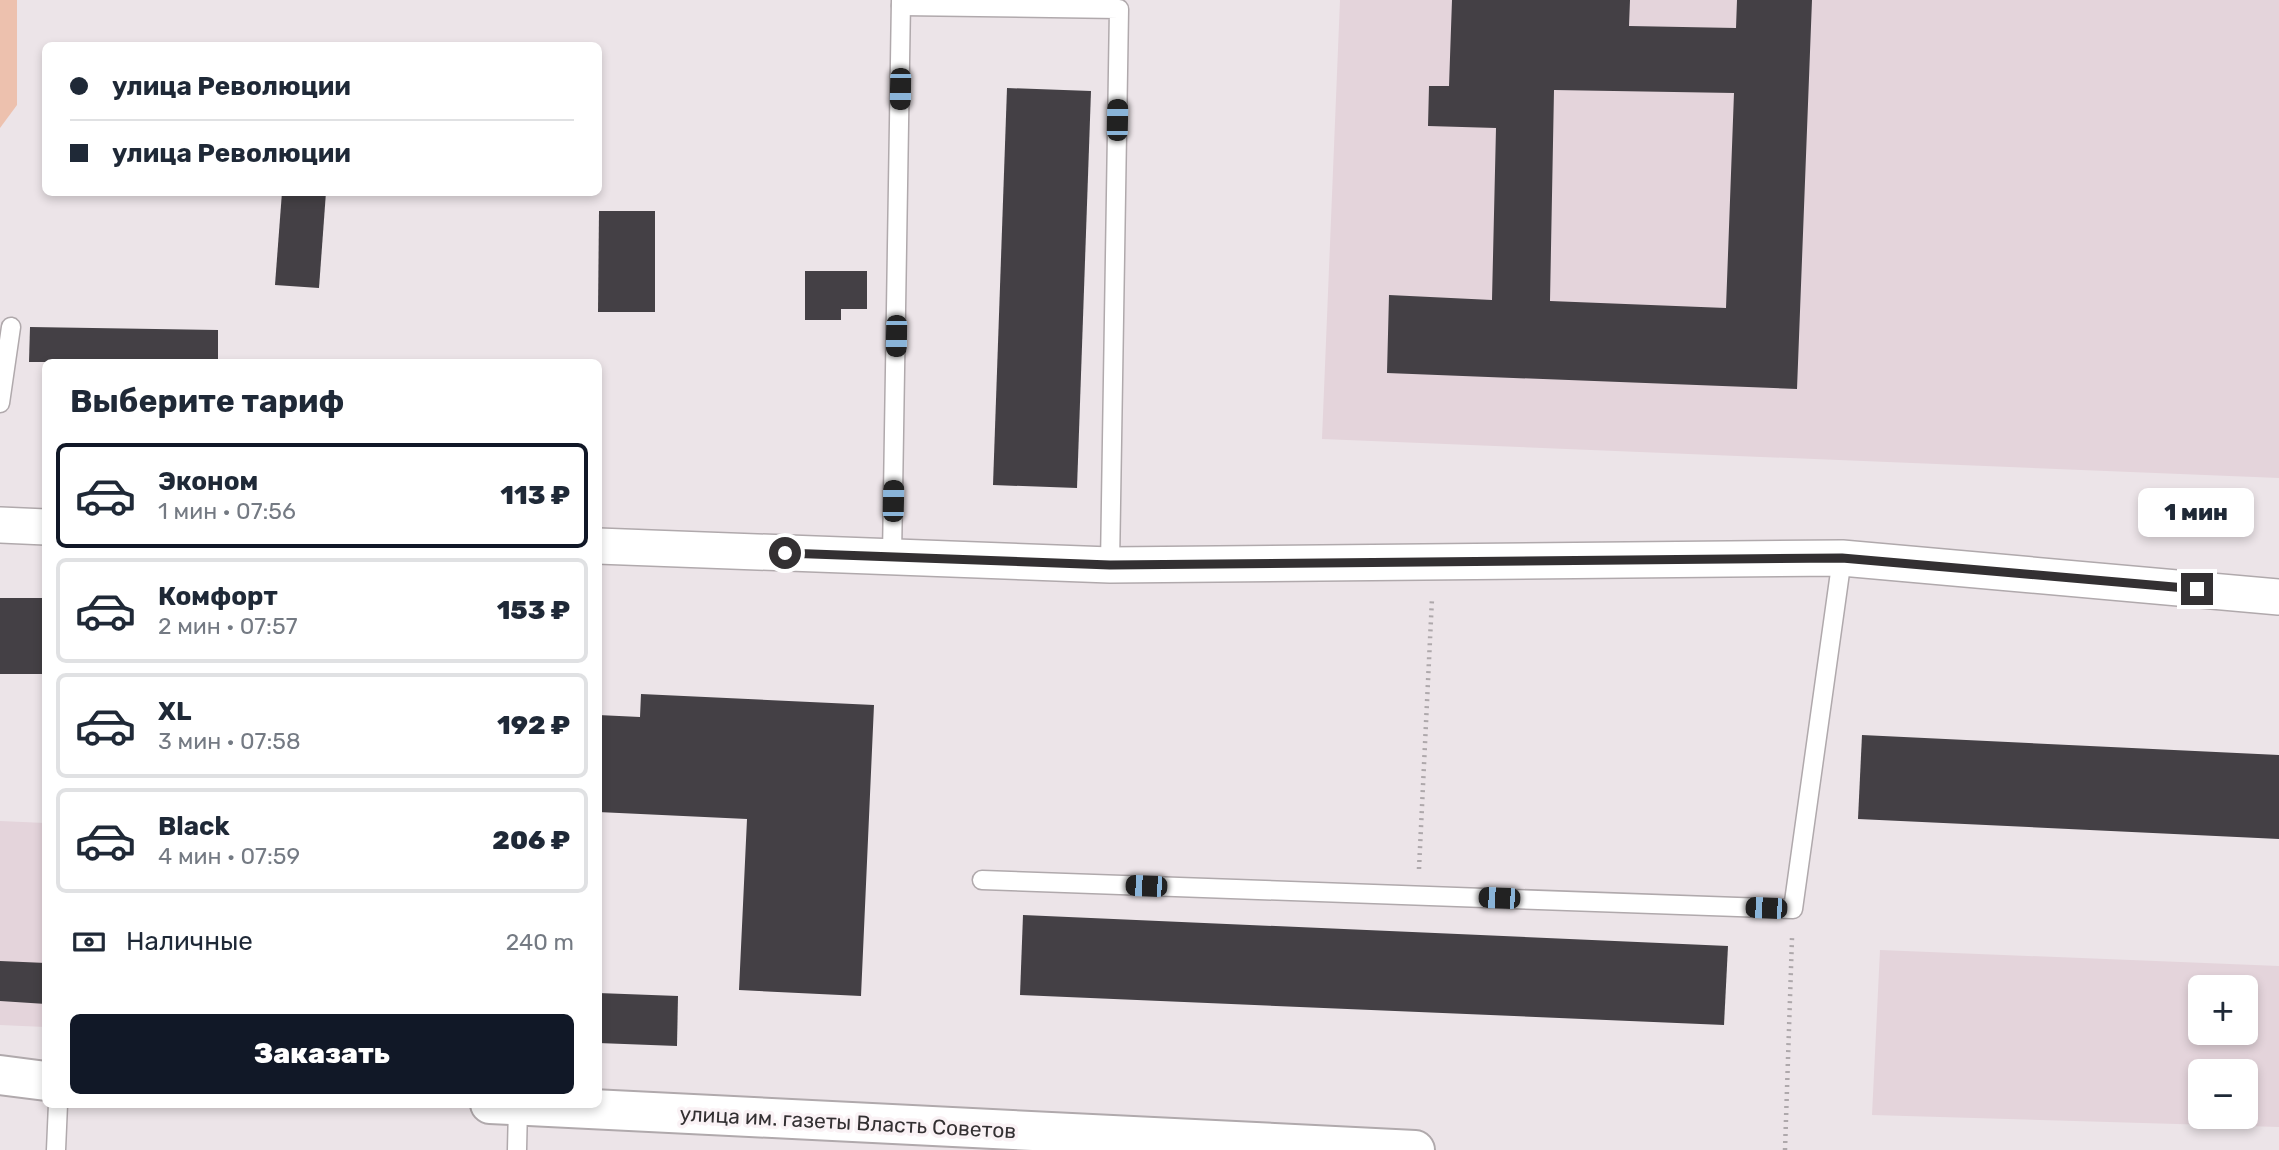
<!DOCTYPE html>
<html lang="ru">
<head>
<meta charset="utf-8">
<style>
	body { margin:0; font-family:Rubik,sans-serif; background:#f6f6f7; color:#1f2937; height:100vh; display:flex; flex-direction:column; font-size:26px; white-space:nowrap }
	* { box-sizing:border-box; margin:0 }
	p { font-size:23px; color:#747a83 }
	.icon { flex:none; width:38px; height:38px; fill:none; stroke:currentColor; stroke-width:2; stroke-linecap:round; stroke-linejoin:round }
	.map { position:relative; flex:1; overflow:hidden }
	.sheet { position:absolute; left:42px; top:359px; width:560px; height:749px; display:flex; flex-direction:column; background:#fff; border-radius:10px; box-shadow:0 4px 10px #0003 }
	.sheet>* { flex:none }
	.hud { position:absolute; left:42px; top:42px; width:560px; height:154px; border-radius:10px; box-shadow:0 4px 10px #0003; display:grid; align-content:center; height:154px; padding:0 28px; background:#fff }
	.fabs { position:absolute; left:2188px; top:975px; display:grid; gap:14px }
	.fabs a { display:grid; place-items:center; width:70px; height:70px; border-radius:10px; background:#fff; box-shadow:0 4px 10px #0003; font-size:35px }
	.end { position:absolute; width:32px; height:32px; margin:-16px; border:9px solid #333032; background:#fff; box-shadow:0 0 0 4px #fff }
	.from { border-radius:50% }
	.bubble { position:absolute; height:49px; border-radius:10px; background:#fff; box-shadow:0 4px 10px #0003; font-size:23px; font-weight:800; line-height:49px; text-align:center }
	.car { position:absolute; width:21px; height:42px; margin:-21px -10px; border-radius:9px; box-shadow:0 0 5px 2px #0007; background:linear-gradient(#222 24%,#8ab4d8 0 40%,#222 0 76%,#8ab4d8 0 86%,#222 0) }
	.hud b { display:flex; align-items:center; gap:24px; height:66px; font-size:26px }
	.hud b+b { border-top:2px solid #e0e1e3 }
	.hud i { width:18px; height:18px; background:#1f2937 }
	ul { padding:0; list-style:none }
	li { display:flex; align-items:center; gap:21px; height:105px; margin:0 14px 10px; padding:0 14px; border:4px solid #e0e1e3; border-radius:10px }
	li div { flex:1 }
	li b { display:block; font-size:26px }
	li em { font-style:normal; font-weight:800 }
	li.selected { border-color:#111827 }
	li>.icon { width:63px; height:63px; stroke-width:1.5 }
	h2 { padding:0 28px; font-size:32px; line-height:84px }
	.pay { display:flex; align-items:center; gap:18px; height:77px; padding:0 28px; font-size:26px }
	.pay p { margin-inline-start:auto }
	.cta { display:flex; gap:14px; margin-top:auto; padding:14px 28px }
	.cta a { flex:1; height:80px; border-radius:10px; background:#111827; color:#fff; font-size:28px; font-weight:800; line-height:80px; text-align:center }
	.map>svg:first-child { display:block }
</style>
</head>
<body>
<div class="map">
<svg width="2279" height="1150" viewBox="0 0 2279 1150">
	<rect width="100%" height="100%" fill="#ece4e8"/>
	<!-- built -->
	<g fill="#e4d4db" fill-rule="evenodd">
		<path d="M1340 0H2279V478L1322 439Z"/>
		<path d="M0 821 45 823V1027L0 1025Z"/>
		<path d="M1880 950 2279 966V1127L1872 1115ZM2200 987H2245V1032H2200ZM2200 1071H2245V1116H2200Z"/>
	</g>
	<!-- green -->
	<path fill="#edc1ae" d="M0 0H17V105L0 128Z"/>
	<!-- building -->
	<g fill="#444045" fill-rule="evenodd">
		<path d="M1452 0H1630L1629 26 1736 28 1737 0H1812L1797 389 1387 373 1389 295 1492 300 1496 128 1428 126 1429 86H1449ZM1554 90 1734 93 1726 308 1550 301Z"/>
		<path d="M1007 88 1091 91 1077 488 993 485Z"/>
		<path d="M282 192H326L319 288 275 285Z"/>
		<path d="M599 211H655V312H598Z"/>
		<path d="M805 271H867V309H841V320H805Z"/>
		<path d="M30 327 218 330V362H29Z"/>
		<rect x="0" y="598" width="46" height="76"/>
		<path d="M641 694 874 705 861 996 739 990 747 819 598 812V715L640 717Z"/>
		<path d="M1862 735 2279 755V839L1858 819Z"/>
		<path d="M1023 915 1728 946 1724 1025 1020 995Z"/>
		<path d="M0 961 46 963V1004L0 1001Z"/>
		<path d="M598 993 678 996 677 1046 598 1043Z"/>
	</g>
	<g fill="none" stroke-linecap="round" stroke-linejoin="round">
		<!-- lane casing -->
		<g stroke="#b0a9ac" stroke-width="21">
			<g id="lane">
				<path d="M901 6 1119 9 1110 565"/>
				<path d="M0 403 11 327"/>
				<path d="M892 556 901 0"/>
				<path d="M982 880 1793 909 1842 558"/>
				<path d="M56 1150 58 1104"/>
				<path d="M517 1150 518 1106"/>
			</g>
		</g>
		<!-- street casing -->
		<g stroke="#b0a9ac" stroke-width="38">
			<g id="street">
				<path d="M0 525 46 527"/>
				<path d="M598 546 1110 565 1842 558 2279 597"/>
			</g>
		</g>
		<!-- secondary casing -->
		<g stroke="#b0a9ac" stroke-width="42">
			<g id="secondary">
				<path d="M0 1075 46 1081"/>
				<path d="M490 1104 1415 1150"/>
			</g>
		</g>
		<!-- path -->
		<g stroke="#aea8ab" stroke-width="4.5" stroke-dasharray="2 5" stroke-linecap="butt">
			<path d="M1419 869 1432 598"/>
			<path d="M1785 1150 1792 938"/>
		</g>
		<!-- lane -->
		<use href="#lane" stroke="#fff" stroke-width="18"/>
		<!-- street -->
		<use href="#street" stroke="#fff" stroke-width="35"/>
		<!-- secondary -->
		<use href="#secondary" stroke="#fff" stroke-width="38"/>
	</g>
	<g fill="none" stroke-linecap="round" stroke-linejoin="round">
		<!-- route -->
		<path stroke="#333032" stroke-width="9" d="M785 553 1110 565 1842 558 2197 589"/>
	</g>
	<g text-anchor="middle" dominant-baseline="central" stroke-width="7" stroke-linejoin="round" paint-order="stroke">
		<!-- street labels -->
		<g font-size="21" fill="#333032" stroke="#faf2f5">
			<text transform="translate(848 1122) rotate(3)">улица им. газеты Власть Советов</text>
		</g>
	</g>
</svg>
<div class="fabs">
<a>+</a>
<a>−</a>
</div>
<i class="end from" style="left:785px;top:553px"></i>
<i class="end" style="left:2197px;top:589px"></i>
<div class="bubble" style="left:2138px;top:488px;width:116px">1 мин</div>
<i class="car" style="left:900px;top:89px;rotate:181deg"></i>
<i class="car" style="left:1117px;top:120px;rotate:1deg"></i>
<i class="car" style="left:896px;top:336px;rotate:181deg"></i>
<i class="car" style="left:893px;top:501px;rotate:1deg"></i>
<i class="car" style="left:1146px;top:886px;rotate:272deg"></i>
<i class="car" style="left:1499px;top:898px;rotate:272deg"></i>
<i class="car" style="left:1766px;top:908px;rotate:272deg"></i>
<div class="hud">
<b><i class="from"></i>улица Революции</b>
<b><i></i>улица Революции</b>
</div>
<section class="sheet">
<h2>Выберите тариф</h2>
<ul>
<li class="selected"><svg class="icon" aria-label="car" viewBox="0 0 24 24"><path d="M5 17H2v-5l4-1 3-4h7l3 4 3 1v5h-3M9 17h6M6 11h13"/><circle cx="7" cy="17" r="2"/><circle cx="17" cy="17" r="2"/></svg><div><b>Эконом</b><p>1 мин · 07:56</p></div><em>113 ₽</em></li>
<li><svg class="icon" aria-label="car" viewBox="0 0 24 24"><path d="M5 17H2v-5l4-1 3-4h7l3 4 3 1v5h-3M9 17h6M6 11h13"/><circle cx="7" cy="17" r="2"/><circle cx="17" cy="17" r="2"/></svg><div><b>Комфорт</b><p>2 мин · 07:57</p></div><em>153 ₽</em></li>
<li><svg class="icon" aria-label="car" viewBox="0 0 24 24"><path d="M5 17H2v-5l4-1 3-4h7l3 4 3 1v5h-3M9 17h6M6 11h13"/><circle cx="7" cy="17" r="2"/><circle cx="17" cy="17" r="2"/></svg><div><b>XL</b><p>3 мин · 07:58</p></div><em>192 ₽</em></li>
<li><svg class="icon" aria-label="car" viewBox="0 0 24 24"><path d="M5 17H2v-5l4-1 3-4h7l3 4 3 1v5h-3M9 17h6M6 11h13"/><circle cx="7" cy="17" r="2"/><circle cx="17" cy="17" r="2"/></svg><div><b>Black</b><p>4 мин · 07:59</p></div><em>206 ₽</em></li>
</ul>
<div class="pay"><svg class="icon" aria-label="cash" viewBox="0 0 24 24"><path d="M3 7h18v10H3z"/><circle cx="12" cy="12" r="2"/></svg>Наличные<p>240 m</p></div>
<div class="cta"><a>Заказать</a></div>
</section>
</div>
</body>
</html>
